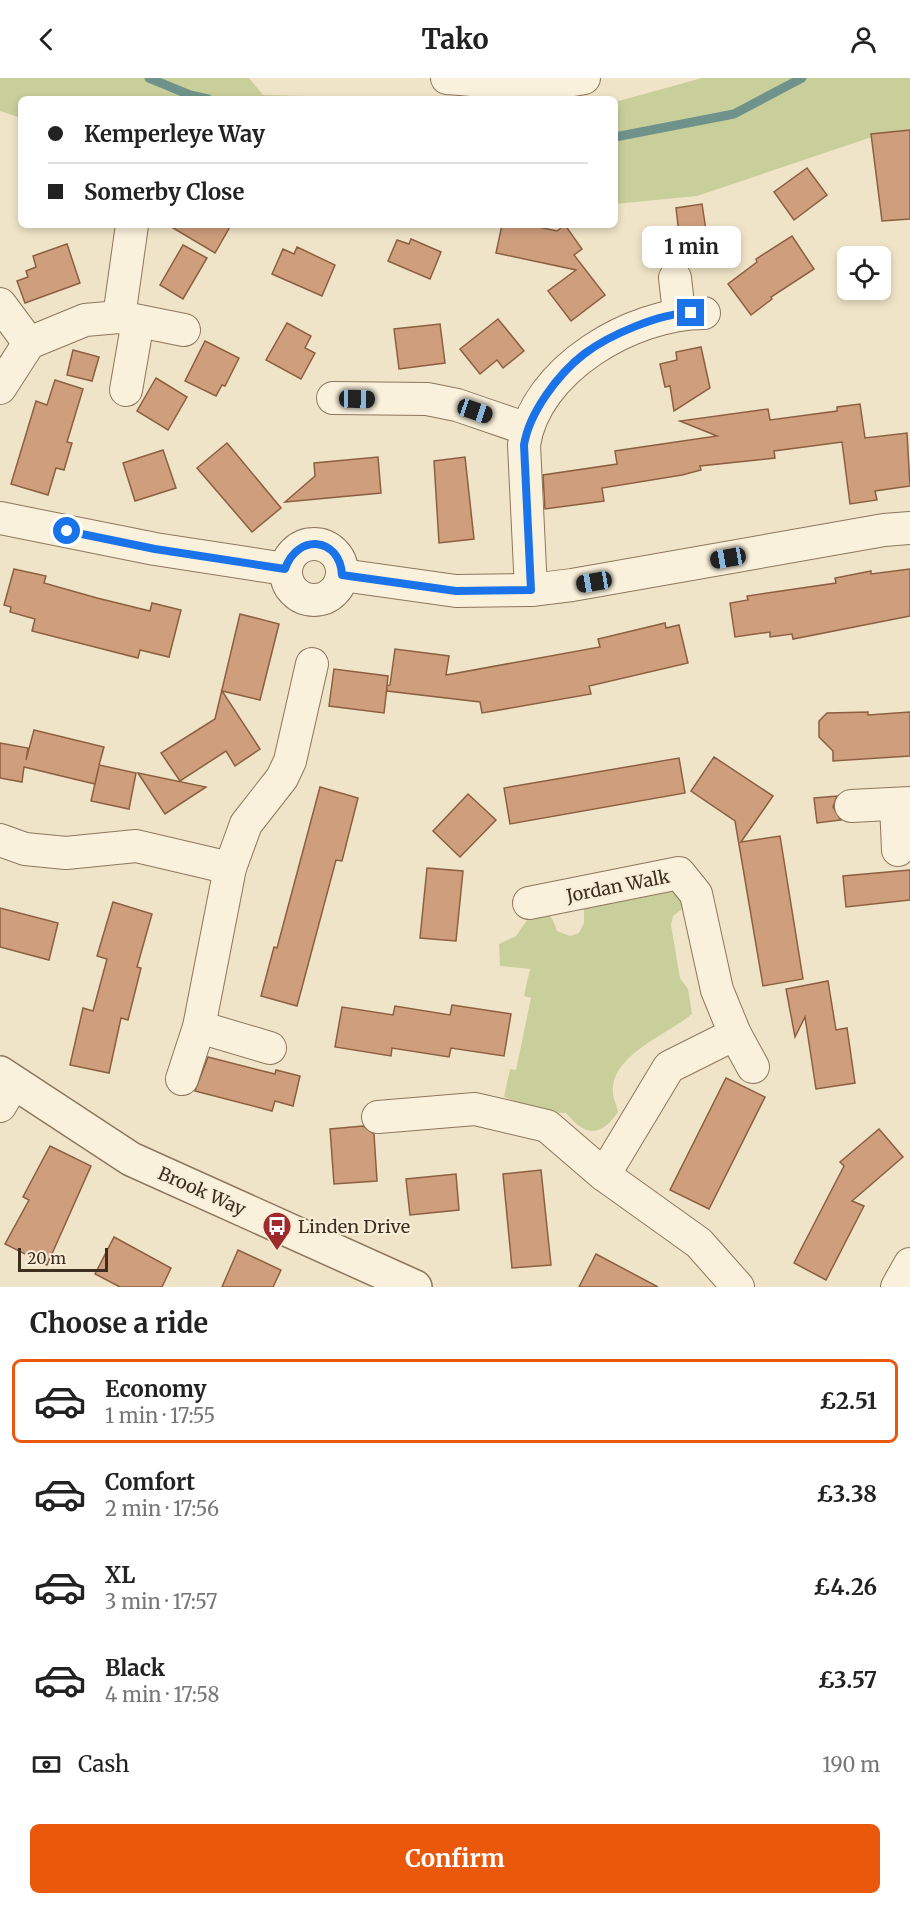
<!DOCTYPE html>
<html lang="en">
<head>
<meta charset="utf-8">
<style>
	body { margin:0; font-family:Merriweather,serif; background:#f6f6f6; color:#222; height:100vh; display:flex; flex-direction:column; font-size:22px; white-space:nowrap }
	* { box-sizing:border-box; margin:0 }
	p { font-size:20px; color:#767676 }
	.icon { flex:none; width:33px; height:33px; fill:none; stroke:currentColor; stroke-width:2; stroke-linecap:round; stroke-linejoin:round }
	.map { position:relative; height:1209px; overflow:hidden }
	.side { display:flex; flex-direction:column; background:#fff; flex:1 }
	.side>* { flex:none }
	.guide { position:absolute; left:18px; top:18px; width:600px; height:132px; border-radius:9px; box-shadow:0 3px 9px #0003; display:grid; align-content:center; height:132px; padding:0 30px; background:#fff }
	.tools { position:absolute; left:837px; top:168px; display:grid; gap:12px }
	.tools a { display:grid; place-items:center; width:54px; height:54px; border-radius:9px; background:#fff; box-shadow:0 3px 9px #0003; font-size:30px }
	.scale { position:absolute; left:18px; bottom:15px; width:90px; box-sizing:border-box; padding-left:6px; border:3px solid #3d2e20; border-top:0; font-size:16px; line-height:21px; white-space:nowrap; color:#3d2e20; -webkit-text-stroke:4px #f7eed8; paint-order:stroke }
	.end { position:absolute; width:27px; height:27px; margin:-14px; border:8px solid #1a73e8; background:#fff; box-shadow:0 0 0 3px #fff }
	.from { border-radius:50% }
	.bubble { position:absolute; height:42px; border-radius:9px; background:#fff; box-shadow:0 3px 9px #0003; font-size:20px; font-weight:700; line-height:42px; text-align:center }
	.car { position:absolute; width:18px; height:36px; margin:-18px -9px; border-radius:8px; box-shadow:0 0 4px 2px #0007; background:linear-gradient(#222 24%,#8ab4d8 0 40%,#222 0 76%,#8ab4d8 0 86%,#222 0) }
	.guide b { display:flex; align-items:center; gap:21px; height:57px; font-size:22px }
	.guide b+b { border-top:2px solid #e0e0e0 }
	.guide i { width:15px; height:15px; background:#222 }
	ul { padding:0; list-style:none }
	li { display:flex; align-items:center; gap:18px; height:84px; margin:0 12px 9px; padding:0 18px; border:3px solid transparent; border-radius:9px }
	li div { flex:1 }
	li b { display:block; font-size:22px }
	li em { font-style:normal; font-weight:700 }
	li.on { border-color:#ea580c }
	li>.icon { width:54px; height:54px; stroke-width:1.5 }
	h2 { padding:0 30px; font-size:27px; line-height:72px }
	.pay { display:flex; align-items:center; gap:15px; height:66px; padding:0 30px; font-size:22px }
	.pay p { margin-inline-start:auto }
	.primary-button { display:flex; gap:12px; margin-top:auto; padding:12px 30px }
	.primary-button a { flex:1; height:69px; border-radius:9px; background:#ea580c; color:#fff; font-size:24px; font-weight:700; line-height:69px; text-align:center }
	header { display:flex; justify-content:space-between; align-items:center; height:78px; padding:0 30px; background:#fff; font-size:27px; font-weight:700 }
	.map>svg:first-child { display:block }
</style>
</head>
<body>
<header><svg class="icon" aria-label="back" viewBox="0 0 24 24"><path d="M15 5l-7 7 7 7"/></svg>Tako<svg class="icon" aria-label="person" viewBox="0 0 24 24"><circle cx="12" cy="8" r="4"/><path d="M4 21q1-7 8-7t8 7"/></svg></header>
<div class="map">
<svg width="910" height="1209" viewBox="0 0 910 1209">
	<rect width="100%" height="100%" fill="#f0e4c8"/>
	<!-- green -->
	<g fill="#c9cf9b">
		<path d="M0 0H249L263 17 440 21H21V40L0 33Z"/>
		<path d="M702 0H910V55L875 58 697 118 615 126V24Z"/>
		<path d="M669 814 680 815 686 828 673 838 671 847 680 900 688 911 692 936C669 956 609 977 613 1016 614 1022 617 1028 618 1034 600 1060 585 1058 566 1035L543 1034 504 1019 510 991 516 992 531 920 524 918 530 891 500 888 499 866 516 858 534 832C550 834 552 838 557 853L570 858 579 855 584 845V825L606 822 615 825Z"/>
	</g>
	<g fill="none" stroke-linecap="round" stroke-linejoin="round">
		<!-- stream -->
		<g stroke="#6f938a" stroke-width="9">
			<path d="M149 0 190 17 208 21"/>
			<path d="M615 59 734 36 802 0"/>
		</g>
	</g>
	<!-- building -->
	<g fill="#cf9f7d" stroke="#8d5f41" stroke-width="1.5">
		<path d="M910 52V141L882 143 871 56Z"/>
		<path d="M807 90 827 117 794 142 774 114Z"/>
		<path d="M702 126 706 152 679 156 676 130Z"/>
		<path d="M168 147H231L215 175Z"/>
		<path d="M502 147H529L557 153 565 147 582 171 574 177 605 217 571 243 548 213 576 192 496 175Z"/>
		<path d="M792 158 814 191 771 219 772 221 751 237 728 206 757 184 756 181Z"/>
		<path d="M411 161 441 174 430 201 388 183 397 162 409 166Z"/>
		<path d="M67 166 80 205 25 225 17 203 28 199 26 193 36 189 33 178Z"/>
		<path d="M183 167 207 180 183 221 160 207Z"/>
		<path d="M297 169 335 187 322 218 272 196 283 171 294 176Z"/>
		<path d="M498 241 524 273 503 290 497 282 480 296 460 271Z"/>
		<path d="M287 245 311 258 305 270 315 275 301 301 266 282Z"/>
		<path d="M440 246 445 285 399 291 394 251Z"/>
		<path d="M205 263 239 280 225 308 222 307 216 318 185 303Z"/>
		<path d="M701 269 710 310 674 333 670 308 665 309 660 286 677 282 676 274Z"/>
		<path d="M73 272 99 279 92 303 67 297Z"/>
		<path d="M156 300 187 319 168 352 137 333Z"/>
		<path d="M55 302 83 311 67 364 72 365 64 392 56 390 48 417 11 406 36 323 47 327Z"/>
		<path d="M860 326 865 360 907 355 910 408 875 413 877 422 850 426 842 364 774 373 775 380 700 388 701 392 682 397 602 410 604 423 545 431 543 397 617 386 615 373 717 358 680 343 768 331 770 342 837 333V329Z"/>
		<path d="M227 365 281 430 252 454 197 390Z"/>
		<path d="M163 372 176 410 135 423 123 385Z"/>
		<path d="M378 379 381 415 285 424 315 398 314 385Z"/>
		<path d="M465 379 474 461 439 465 434 383Z"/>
		<path d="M14 491 46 498 44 505 97 520 150 533 152 525 181 532 169 579 140 572 138 580 32 553 35 541 10 534 11 529 4 527Z"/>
		<path d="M910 491V538L793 561 792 556 770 559V554L735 559 730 525 748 522 747 518 836 505 835 500 871 493V496Z"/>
		<path d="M240 536 279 546 260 622 222 613 260 671 235 688 226 673 180 703 161 675 215 641Z"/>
		<path d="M665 545 666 550 679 547 688 585 589 608 591 616 482 635 480 624 387 613V609L384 635 329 628 334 591 388 598 387 608 390 607 395 571 449 578 446 597 600 569 598 561Z"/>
		<path d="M868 634V637L910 634V678L833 683V673L819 659V643L827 635Z"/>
		<path d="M34 652 104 669 99 687 136 695 129 731 91 723 99 688 95 706 24 689 22 704 0 700V665L28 670 26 682Z"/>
		<path d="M714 679 773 718 741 764 780 758 803 901 763 908 735 743 691 713Z"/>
		<path d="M679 680 685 715 510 746 504 710Z"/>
		<path d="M138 695 206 709 165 736Z"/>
		<path d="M320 709 358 720 342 783 336 782 297 928 261 918 274 869 277 870Z"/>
		<path d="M468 716 496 742 460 779 433 753Z"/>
		<path d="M837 718 833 729 841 742 817 745 814 720Z"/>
		<path d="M427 790 463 793 456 863 420 860Z"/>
		<path d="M910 792V822L846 829 843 798Z"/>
		<path d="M113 824 152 836 137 889 141 890 128 942 121 940 109 995 70 987 83 930 93 933 107 881 97 878Z"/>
		<path d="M0 830 58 845 49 882 0 869Z"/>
		<path d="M828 903 836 952 847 950 855 1005 816 1011 805 939 795 959 786 911Z"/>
		<path d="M452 927 511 936 504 978 451 970 449 979 392 970 391 978 335 969 342 929 393 937 395 928 450 937Z"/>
		<path d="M208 979 275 996 276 992 300 998 293 1028 275 1023 272 1033 195 1013Z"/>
		<path d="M726 1000 765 1019 709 1131 670 1112Z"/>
		<path d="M363 1048 374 1056 377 1103 334 1106 330 1051Z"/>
		<path d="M879 1051 903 1079 852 1123 864 1128 826 1202 794 1185 844 1088 840 1084Z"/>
		<path d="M50 1068 91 1088 47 1187 5 1166 29 1122 23 1119Z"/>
		<path d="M541 1092 551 1187 512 1190 503 1096Z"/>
		<path d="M456 1096 459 1132 410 1137 406 1101Z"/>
		<path d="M114 1159 171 1190 162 1209H120L95 1196Z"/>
		<path d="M238 1172 281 1192 273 1209H222Z"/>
		<path d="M596 1176 658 1209H579Z"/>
	</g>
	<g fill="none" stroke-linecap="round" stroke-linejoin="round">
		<!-- minor casing -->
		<g stroke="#8d765c" stroke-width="34">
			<g id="minor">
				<path d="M447 0C491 4 541 9 584 0"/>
				<path d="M675 200 679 235"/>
				<path d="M0 226 29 265"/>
				<path d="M119 239 132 147"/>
				<path d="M0 310 29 265 85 242 119 239 184 252"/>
				<path d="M126 312 138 243"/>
				<path d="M333 320 427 321 457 327 527 351"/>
				<path d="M0 440 155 471 285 491"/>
				<circle cx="314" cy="494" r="28"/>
				<path d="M342 497 456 513 531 512 572 507 884 452 910 450"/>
				<path d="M531 512 524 367C535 291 633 235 704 235"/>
				<path d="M896 726 898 772"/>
				<path d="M851 728 910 725"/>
				<path d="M0 762 25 771 66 775 136 768 230 790"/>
				<path d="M529 825 679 795 696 816 717 912 735 956 753 989"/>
				<path d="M199 949 270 970"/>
				<path d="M182 1001 199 949 230 790 246 746 282 700 290 683 312 586"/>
				<path d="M0 1028 13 1006"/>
				<path d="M378 1039 475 1031 547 1048 604 1097 699 1165 738 1209"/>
				<path d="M604 1097 669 989 735 956"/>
				<path d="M897 1209 910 1186"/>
			</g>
		</g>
		<!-- tertiary casing -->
		<g stroke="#8d765c" stroke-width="36">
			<path id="tertiary" d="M0 995 131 1081 415 1209"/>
		</g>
		<!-- minor -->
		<use href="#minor" stroke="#faf1dc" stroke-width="32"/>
		<!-- tertiary -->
		<use href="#tertiary" stroke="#faf1dc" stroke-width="33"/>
	</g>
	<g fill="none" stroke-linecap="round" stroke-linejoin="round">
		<!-- route -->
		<path stroke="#1a73e8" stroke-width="8" d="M67 453 155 471 285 491C297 455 340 459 342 497L456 513 531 512 524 367C529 335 558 296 584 276 609 257 660 235 691 235"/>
	</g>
	<!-- icons -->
	<defs>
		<g id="bus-pin" transform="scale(1.5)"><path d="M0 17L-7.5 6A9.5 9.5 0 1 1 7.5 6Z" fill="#9e2a2b" stroke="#f7eed8"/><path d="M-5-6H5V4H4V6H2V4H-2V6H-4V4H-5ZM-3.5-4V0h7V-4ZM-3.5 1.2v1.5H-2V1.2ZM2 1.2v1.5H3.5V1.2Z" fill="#fff"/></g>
	</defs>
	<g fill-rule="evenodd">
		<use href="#bus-pin" x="277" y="1148"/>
	</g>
	<g text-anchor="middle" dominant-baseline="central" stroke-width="4.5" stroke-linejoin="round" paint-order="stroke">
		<!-- street labels -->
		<g font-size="18" fill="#3d2e20" stroke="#f7eed8">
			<text transform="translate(618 808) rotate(-11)">Jordan Walk</text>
			<text transform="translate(202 1113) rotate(24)">Brook Way</text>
		</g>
		<!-- poi labels -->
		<g font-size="18" fill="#3d2e20" stroke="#f7eed8" text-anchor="start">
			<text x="298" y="1148">Linden Drive</text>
		</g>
	</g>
</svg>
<div class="tools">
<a><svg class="icon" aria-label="locate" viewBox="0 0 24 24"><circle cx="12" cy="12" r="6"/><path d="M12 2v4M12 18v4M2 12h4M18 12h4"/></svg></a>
</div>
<div class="scale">20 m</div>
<i class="end from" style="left:67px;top:453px"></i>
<i class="end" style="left:691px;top:235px"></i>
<div class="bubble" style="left:642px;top:148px;width:99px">1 min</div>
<i class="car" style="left:357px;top:321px;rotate:91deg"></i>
<i class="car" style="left:475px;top:333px;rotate:109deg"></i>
<i class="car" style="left:728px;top:480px;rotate:260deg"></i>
<i class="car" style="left:594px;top:504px;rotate:260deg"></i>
<div class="guide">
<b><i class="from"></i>Kemperleye Way</b>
<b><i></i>Somerby Close</b>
</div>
</div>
<section class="side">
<h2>Choose a ride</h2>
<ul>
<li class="on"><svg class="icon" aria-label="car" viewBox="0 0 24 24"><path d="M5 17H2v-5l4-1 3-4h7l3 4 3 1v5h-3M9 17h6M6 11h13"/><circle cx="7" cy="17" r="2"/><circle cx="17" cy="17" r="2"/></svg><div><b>Economy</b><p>1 min · 17:55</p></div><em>£2.51</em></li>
<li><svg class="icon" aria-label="car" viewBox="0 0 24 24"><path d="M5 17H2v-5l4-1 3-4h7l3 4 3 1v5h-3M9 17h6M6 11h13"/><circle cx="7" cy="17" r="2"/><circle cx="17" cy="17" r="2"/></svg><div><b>Comfort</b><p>2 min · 17:56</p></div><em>£3.38</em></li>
<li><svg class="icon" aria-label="car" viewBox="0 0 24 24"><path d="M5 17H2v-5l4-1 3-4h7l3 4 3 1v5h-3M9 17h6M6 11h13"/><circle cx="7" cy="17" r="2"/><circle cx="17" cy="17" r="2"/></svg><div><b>XL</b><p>3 min · 17:57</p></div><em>£4.26</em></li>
<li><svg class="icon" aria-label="car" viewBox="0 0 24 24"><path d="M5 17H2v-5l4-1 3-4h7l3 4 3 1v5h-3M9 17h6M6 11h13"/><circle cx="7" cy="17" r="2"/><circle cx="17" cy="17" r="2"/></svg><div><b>Black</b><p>4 min · 17:58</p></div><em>£3.57</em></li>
</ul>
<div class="pay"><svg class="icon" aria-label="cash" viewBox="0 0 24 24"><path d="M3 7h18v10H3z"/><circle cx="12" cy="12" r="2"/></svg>Cash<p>190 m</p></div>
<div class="primary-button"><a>Confirm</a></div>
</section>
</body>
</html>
